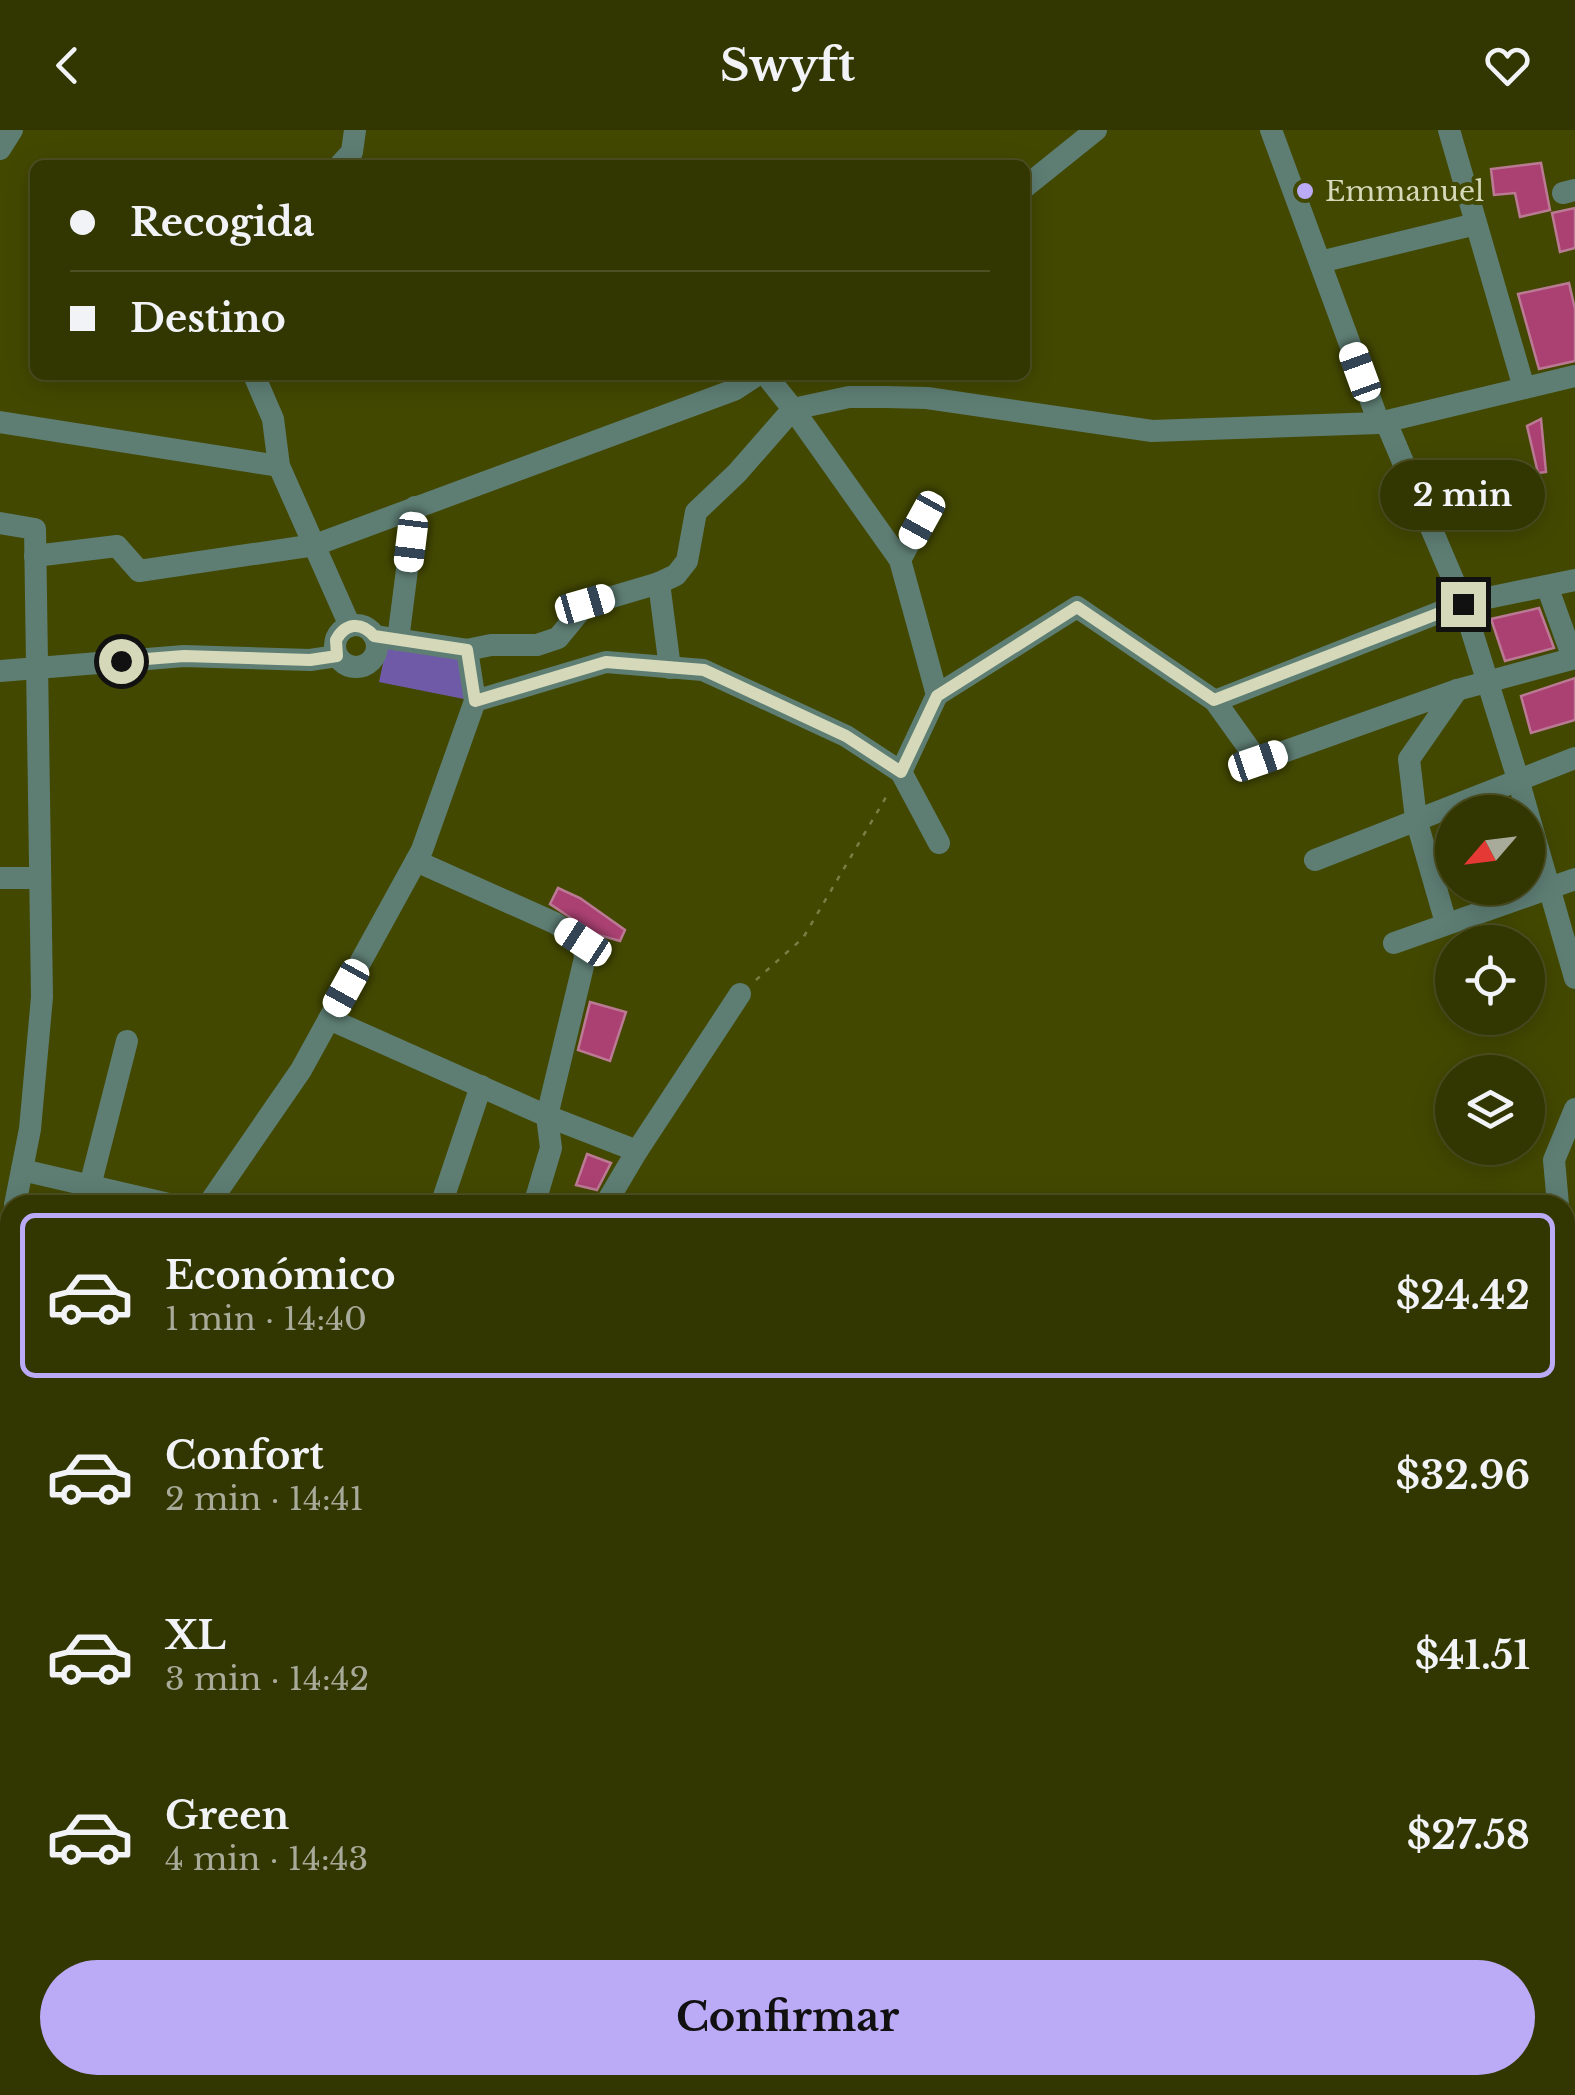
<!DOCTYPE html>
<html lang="es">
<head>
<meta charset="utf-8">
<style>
	body { margin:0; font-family:"Libre Baskerville",serif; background:#3d410f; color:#f1f3f6; height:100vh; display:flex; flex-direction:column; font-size:38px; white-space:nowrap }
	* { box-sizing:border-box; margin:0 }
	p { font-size:32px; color:#a8ab99 }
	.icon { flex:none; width:55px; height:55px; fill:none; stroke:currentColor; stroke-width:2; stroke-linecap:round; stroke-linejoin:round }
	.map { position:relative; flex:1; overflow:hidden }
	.side { position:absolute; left:0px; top:1065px; width:1575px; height:900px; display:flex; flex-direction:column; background:#323600; border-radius:30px 30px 0 0; box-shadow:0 5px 25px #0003,0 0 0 2px #4d5022 }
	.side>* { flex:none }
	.banner { position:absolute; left:30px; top:30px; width:1000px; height:220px; border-radius:15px; box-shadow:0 5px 25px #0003,0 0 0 2px #4d5022; display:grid; align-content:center; height:220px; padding:0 40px; background:#323600 }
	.needle { width:65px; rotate:242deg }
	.buttons { position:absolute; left:1435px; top:665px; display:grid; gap:20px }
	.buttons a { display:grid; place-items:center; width:110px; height:110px; border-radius:50%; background:#323600; box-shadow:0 5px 25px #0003,0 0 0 2px #4d5022; font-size:50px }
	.end { position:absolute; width:45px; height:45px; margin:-22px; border:12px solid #d5d9b9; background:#111; box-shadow:0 0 0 5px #111 }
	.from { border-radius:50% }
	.bubble { position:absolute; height:70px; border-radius:35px; background:#323600; box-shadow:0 5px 25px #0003,0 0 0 2px #4d5022; font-size:32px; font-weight:800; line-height:70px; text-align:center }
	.car { position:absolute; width:30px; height:60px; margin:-30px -15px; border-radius:12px; box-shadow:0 0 8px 2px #0007; background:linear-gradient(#fff 24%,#345 0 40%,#fff 0 76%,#345 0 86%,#fff 0) }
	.banner b { display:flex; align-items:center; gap:35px; height:95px; font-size:38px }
	.banner b+b { border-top:2px solid #4d5022 }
	.banner i { width:25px; height:25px; background:#f1f3f6 }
	ul { padding:18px 0 0; list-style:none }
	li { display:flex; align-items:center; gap:30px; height:165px; margin:0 20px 15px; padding:0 20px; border:5px solid transparent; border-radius:15px }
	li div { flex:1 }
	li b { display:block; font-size:38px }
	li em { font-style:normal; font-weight:800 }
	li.selected { border-color:#bbaaf6 }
	li>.icon { width:90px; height:90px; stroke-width:1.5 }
	.cta { display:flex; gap:20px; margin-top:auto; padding:20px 40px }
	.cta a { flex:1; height:115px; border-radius:60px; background:#bbaaf6; color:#111; font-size:40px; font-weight:800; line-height:115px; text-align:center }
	header { display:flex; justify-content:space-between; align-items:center; height:130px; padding:0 40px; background:#323600; font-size:45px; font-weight:800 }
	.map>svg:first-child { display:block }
</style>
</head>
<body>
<header><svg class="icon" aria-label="back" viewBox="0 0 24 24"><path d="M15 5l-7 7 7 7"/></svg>Swyft<svg class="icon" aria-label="heart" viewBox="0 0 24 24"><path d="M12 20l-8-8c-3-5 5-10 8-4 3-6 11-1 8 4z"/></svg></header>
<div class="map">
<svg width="1575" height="1965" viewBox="0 0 1575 1965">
	<rect width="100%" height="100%" fill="#434800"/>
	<!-- green -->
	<path fill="#6f5aa8" d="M388 510 468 530 474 571 379 552Z"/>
	<!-- building -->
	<g fill="#aa4172" stroke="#bb7a94" stroke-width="2.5">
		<path d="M1541 33 1550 80 1520 87 1515 63 1494 65 1491 39Z"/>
		<path d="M1575 78V118L1560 122 1552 83Z"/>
		<path d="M1569 153 1575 179V231L1539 239 1518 164Z"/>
		<path d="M1541 289 1546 342 1538 343 1527 296Z"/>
		<path d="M1539 478 1554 518 1505 531 1491 489Z"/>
		<path d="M1575 548V590L1531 603 1521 566Z"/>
		<path d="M558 758 580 768 625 800 620 811 595 804 550 774Z"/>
		<path d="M590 872 626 882 610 931 578 920Z"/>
		<path d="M587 1024 611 1033 597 1060 576 1055Z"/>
	</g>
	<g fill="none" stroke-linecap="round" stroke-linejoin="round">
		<!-- path -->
		<path stroke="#797e45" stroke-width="2.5" stroke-dasharray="5 8" stroke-linecap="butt" d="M756 850 803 808 889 662"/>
		<!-- minor -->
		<g stroke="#5e7e74" stroke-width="22">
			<path d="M1271 0 1379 293"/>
			<path d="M1449 0 1524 258"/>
			<path d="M0 19 12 0"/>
			<path d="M340 35 352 22 355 0"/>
			<path d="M1025 57 1096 0"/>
			<path d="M1563 63 1575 60"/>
			<path d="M1320 132 1476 94"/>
			<path d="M254 245 273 289 279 336 350 496"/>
			<path d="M0 292 279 336"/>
			<path d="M1386 292 1463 473 1518 649 1575 848"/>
			<path d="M922 390 900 430 793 279 849 267H885L927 268 1152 301 1379 293 1575 246"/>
			<path d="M0 393 35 399 42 867 30 999 15 1075"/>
			<path d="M35 426 117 416 139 441 315 415 734 260 757 245"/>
			<path d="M900 430 937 565"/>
			<path d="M659 453 670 538"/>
			<path d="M1547 456 1573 528"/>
			<circle cx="356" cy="516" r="21"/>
			<path d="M374 506 467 520 491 515H537L558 508 585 475 659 453 676 445 687 431 696 382 737 343 793 279 766 245"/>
			<path d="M398 510 415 377"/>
			<path d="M0 541 184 526 310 530 337 526"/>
			<path d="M475 571 606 532 703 540 846 606 901 642 939 713"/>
			<path d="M1215 571 1258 631 1457 560 1575 528"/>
			<path d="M901 642 937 565 1077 477 1215 571 1463 473 1575 450"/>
			<path d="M1315 730 1575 628"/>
			<path d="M416 731 555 793 583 812 585 828 547 986 551 1018 534 1075"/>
			<path d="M0 748H40"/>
			<path d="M1446 793 1416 689 1409 629 1457 560"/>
			<path d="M1394 813 1575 749"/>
			<path d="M329 889 547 986 637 1021 605 1075"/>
			<path d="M637 1021 740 864"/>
			<path d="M22 1040 173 1075"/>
			<path d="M90 1056 127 911"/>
			<path d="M208 1075 301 940 422 720 475 571 467 520"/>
			<path d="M441 1075 481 956"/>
			<path d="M1558 1075 1554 1030 1575 979"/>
			<path d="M1565 1094 1575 1120"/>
			<path d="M0 1149 10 1099"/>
			<path d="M1575 1189 1571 1199 1575 1218"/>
			<path d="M0 1234 10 1241"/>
			<path d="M0 1299 10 1291"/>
			<path d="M0 1401 10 1411"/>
			<path d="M0 1492 10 1502"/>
			<path d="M608 1955 612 1965"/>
			<path d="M732 1955 735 1965"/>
			<path d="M859 1955 863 1965"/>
			<path d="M1570 1965 1575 1937"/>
		</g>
	</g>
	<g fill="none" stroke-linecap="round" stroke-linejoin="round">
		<!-- route -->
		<path stroke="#d5d9b9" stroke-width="12" d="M121 531 184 526 310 530 337 526 336 510C345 493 361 491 374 506L467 520 475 571 606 532 704 540 846 606 901 642 937 566 1077 477 1214 570 1463 474"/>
	</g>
	<!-- markers -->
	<circle fill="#bbaaf6" stroke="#434800" stroke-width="4" cx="1305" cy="61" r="10"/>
	<g text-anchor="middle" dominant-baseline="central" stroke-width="8" stroke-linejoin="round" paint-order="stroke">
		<!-- poi labels -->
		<g font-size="28" fill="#d5d9b9" stroke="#434800" text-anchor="start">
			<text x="1325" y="61">Emmanuel</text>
		</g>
	</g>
</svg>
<div class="buttons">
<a><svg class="needle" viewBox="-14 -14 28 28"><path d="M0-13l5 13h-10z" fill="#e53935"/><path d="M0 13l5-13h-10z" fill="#a8ab99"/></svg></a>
<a><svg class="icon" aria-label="locate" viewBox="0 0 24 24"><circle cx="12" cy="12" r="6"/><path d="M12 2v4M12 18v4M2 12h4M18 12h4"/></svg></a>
<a><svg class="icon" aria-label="layers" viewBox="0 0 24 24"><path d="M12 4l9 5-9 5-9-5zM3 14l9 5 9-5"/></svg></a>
</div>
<i class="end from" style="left:121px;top:531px"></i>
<i class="end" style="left:1463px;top:474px"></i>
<div class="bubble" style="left:1380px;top:330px;width:165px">2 min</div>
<i class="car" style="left:1360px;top:242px;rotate:340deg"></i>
<i class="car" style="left:922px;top:390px;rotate:209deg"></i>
<i class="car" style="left:411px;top:412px;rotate:187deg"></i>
<i class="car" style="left:585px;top:474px;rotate:74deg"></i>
<i class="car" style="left:1258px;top:631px;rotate:71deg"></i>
<i class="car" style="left:583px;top:812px;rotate:303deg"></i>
<i class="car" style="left:346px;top:858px;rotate:209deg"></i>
<div class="banner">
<b><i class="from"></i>Recogida</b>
<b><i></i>Destino</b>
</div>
<section class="side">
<ul>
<li class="selected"><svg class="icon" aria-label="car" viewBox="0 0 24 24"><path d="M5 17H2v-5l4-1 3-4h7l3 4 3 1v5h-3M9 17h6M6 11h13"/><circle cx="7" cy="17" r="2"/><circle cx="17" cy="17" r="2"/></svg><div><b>Económico</b><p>1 min · 14:40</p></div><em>$24.42</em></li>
<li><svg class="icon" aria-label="car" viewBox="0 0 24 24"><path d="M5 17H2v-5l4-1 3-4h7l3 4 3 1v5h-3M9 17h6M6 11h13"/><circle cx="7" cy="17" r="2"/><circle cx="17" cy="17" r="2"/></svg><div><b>Confort</b><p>2 min · 14:41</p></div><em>$32.96</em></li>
<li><svg class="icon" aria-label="car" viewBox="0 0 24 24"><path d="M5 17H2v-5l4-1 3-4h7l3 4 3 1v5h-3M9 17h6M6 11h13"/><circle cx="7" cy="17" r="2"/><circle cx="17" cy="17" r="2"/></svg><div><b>XL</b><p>3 min · 14:42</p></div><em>$41.51</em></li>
<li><svg class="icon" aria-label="car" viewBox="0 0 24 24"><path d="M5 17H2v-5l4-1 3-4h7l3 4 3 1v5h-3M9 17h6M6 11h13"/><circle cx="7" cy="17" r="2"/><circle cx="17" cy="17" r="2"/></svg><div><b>Green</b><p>4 min · 14:43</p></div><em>$27.58</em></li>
</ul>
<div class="cta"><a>Confirmar</a></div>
</section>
</div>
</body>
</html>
